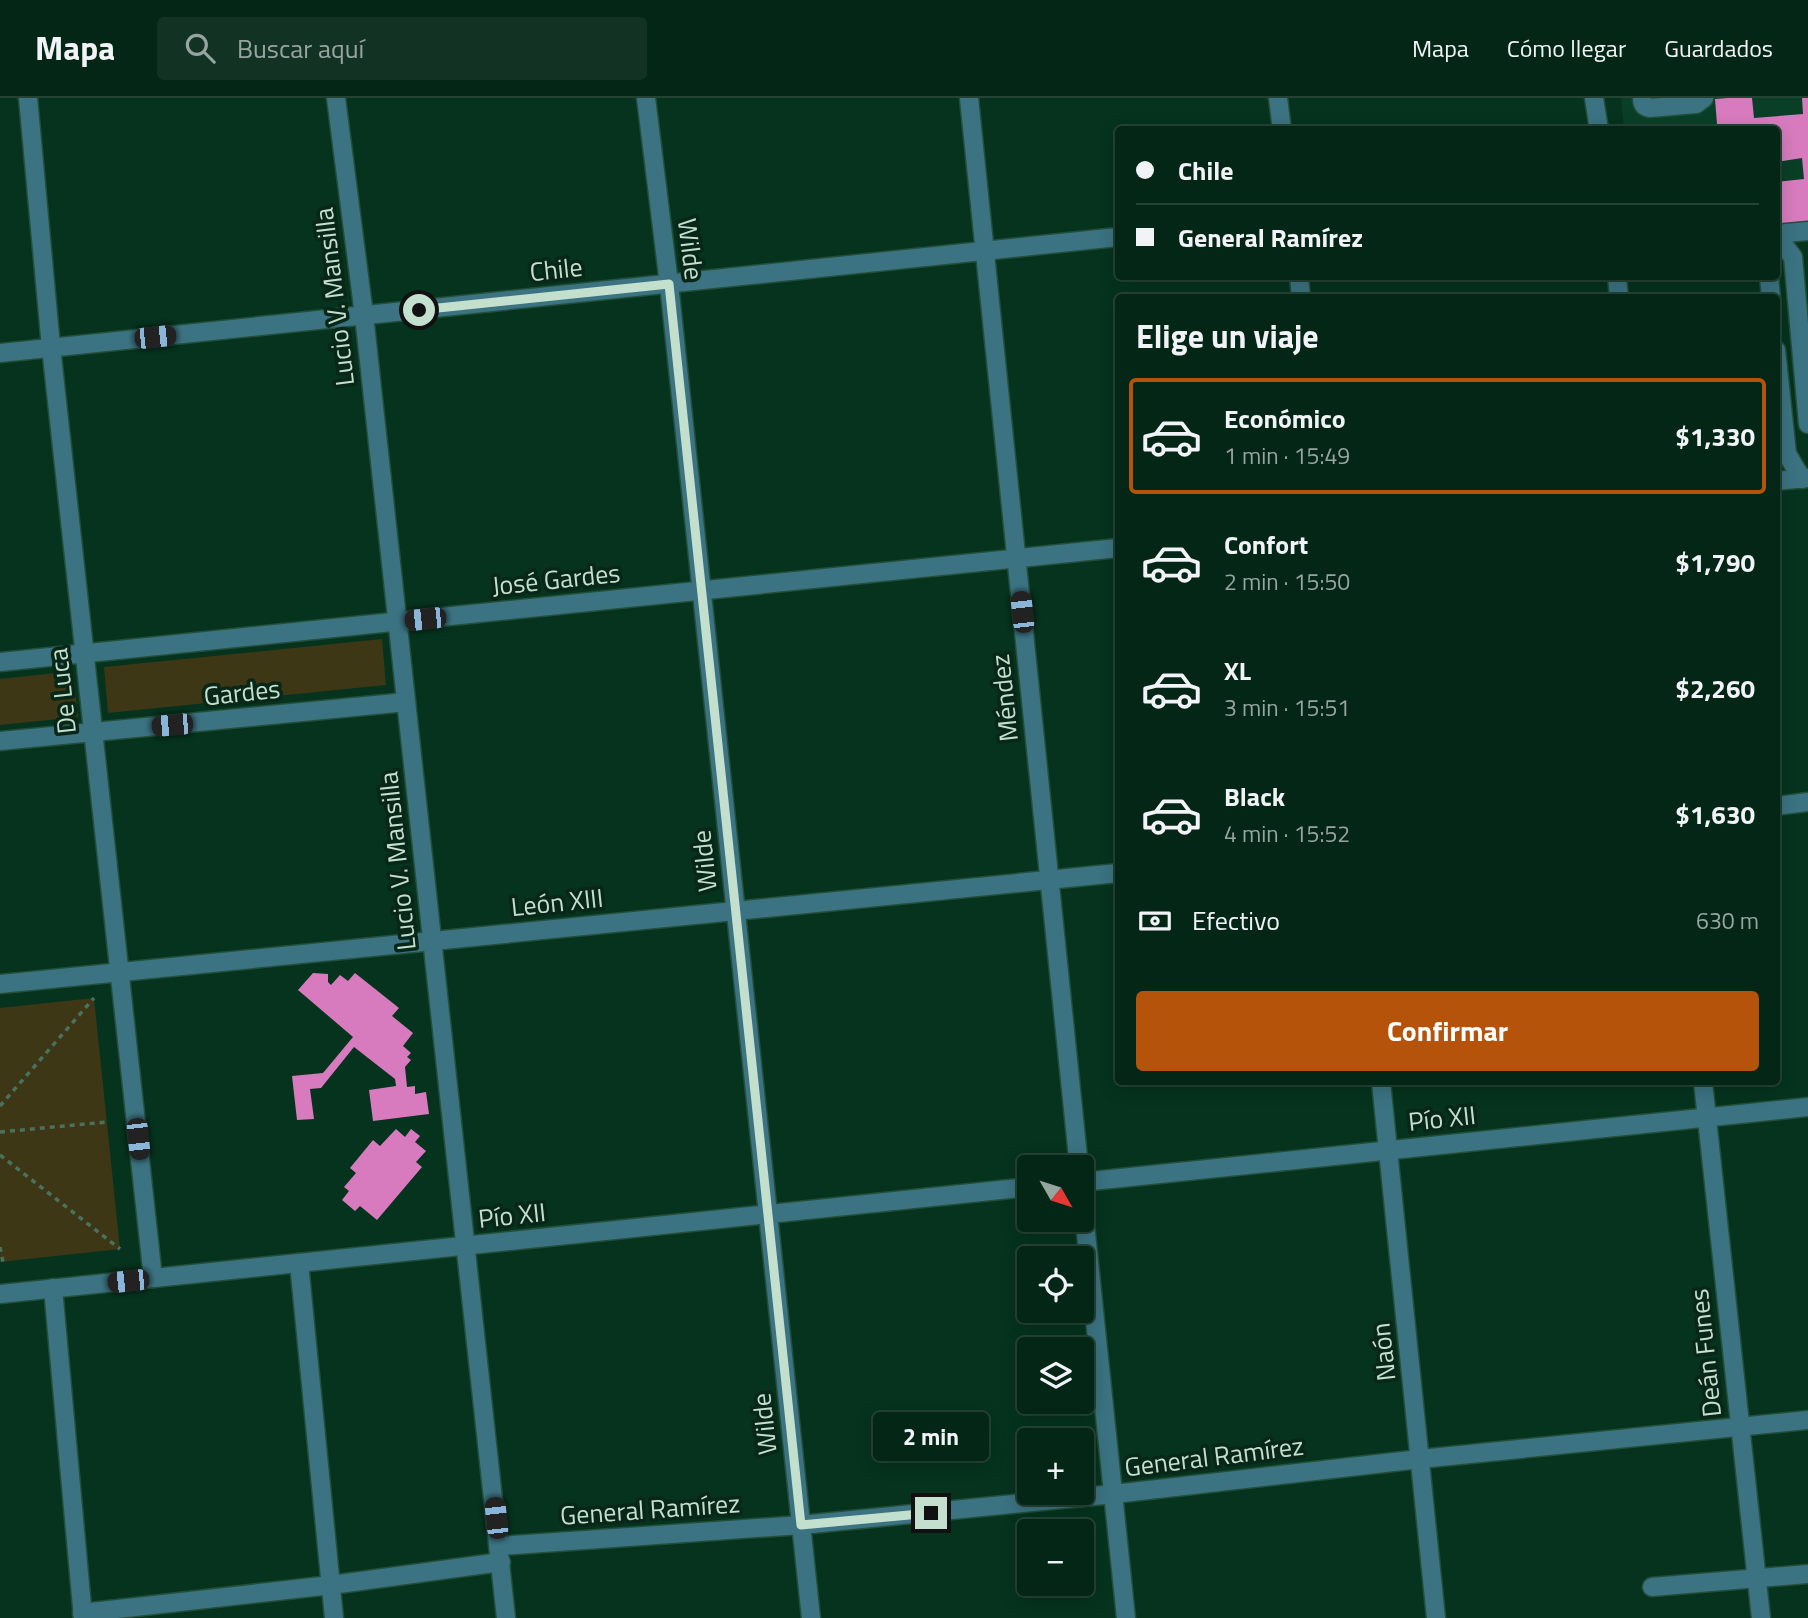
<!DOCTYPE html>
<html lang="es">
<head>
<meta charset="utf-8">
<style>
	body { margin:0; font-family:"Titillium Web",sans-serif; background:#123223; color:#f1f3f6; height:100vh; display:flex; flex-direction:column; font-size:26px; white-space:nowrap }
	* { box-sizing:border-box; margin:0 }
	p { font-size:23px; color:#97a5a1 }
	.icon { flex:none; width:38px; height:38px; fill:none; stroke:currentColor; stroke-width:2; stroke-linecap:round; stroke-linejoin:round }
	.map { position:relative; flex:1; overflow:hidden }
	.details { position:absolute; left:1115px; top:196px; width:665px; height:791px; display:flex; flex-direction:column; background:#042616; border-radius:7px; box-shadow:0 4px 18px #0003,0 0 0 2px #254335 }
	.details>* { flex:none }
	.guide { position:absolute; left:1115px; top:28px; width:665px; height:154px; border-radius:7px; box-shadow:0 4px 18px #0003,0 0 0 2px #254335; display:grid; align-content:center; height:154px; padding:0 21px; background:#042616 }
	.needle { width:46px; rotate:129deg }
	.controls { position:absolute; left:1017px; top:1057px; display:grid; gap:14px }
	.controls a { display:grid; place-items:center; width:77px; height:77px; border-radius:7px; background:#042616; box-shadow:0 4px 18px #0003,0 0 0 2px #254335; font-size:35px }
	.end { position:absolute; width:32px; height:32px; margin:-16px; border:9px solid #c3dfce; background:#111; box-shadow:0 0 0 4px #111 }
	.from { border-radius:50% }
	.bubble { position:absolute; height:49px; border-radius:7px; background:#042616; box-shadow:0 4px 18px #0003,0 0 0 2px #254335; font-size:23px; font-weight:700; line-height:49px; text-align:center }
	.car { position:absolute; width:21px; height:42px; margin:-21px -10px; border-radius:9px; box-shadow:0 0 5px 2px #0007; background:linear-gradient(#222 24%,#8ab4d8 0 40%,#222 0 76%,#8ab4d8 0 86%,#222 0) }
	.guide b { display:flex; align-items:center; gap:24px; height:66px; font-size:26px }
	.guide b+b { border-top:2px solid #254335 }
	.guide i { width:18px; height:18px; background:#f1f3f6 }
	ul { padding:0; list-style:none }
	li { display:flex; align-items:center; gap:21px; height:116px; margin:0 14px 10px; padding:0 7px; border:4px solid transparent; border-radius:7px }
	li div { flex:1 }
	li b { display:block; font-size:26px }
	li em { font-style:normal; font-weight:700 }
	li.selected { border-color:#b45309 }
	li>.icon { width:63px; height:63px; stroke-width:1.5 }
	h2 { padding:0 21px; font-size:32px; line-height:84px }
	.pay { display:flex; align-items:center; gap:18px; height:77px; padding:0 21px; font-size:26px }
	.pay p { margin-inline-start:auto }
	.primary-button { display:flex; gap:14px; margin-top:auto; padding:14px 21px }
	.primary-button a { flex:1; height:80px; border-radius:7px; background:#b45309; color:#fff; font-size:28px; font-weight:700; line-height:80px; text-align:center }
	header { display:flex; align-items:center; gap:42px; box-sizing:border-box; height:98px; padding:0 35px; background:#042616; border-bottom:2px solid #254335 }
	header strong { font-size:33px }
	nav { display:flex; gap:38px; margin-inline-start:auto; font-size:24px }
	.search { width:490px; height:63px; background:#123223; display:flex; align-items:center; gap:18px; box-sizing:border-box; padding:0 24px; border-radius:7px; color:#97a5a1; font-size:26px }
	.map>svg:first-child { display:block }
</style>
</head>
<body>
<header>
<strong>Mapa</strong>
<div class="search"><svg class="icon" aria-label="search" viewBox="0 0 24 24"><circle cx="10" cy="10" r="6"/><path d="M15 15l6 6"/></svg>Buscar aquí</div>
<nav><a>Mapa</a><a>Cómo llegar</a><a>Guardados</a></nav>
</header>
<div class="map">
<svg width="1808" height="1520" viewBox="0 0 1808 1520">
	<rect width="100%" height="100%" fill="#05331e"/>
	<!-- built -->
	<path fill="#0a3f27" d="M1621 0H1808V121L1776 124V32L1624 31Z"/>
	<!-- green -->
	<g fill="#3d3716">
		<path d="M382 541 386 587 108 615 104 569Z"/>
		<path d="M73 573 78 619 0 627V581Z"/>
		<path d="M94 900 120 1151 0 1164V910Z"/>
	</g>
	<!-- building -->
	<g fill="#d77bbe">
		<path d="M1728 0H1752L1754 20 1803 16 1802 0H1808V124L1776 128V84L1804 81 1802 60 1776 64V32H1687V30L1717 26 1715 1Z"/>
		<path d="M313 875 328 876V884L331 887 340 877 348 883 355 875 399 910 392 918 413 935 403 948 411 955 407 959 411 962 405 969 407 989 415 988V996L426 994 429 1016 373 1023 369 992 396 988 395 981 354 949 321 990 310 991 314 1021 297 1022 292 978 323 975 353 939 298 892Z"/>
		<path d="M396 1031 405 1039 411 1031 420 1038 415 1044 426 1053 416 1064 422 1069 377 1122 360 1108 355 1113 342 1102 349 1093 344 1089 356 1075 350 1070 373 1042 380 1048Z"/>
	</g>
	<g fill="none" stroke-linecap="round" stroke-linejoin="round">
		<!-- minor casing -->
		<g stroke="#234f3a" stroke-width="21">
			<g id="minor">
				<path d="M28 0 51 249 153 1180"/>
				<path d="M336 0 364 217 506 1520"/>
				<path d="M646 0 669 186 811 1520"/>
				<path d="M969 0 1079 1069"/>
				<path d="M1278 0 1282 32"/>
				<path d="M1594 0 1599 32"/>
				<path d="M1642 0C1642 6 1644 9 1650 10L1696 6 1704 0"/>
				<path d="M1776 136 1808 133"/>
				<path d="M1776 137 1793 159 1808 326"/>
				<path d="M1299 178 1301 200"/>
				<path d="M1617 178 1619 200"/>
				<path d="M1769 178 1771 200"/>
				<path d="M1776 252 1787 356 1802 381"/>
				<path d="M0 255 1118 139"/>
				<path d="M1776 383 1808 380"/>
				<path d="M0 564 1118 450"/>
				<path d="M0 643 406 604"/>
				<path d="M1776 708 1808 704"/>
				<path d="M0 886 1118 775"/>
				<path d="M1381 984 1436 1520"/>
				<path d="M1703 984 1761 1520"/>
				<path d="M1082 1084 1808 1009"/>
				<path d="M1082 1097 1126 1520"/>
				<path d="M299 1165 334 1520"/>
				<path d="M53 1190 83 1520"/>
				<path d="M0 1196 1029 1089"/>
				<path d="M499 1448 801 1427 1114 1396 1420 1361 1808 1322"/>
				<path d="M1652 1489 1808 1476"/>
				<path d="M82 1515 331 1487 501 1464"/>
			</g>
		</g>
		<!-- path -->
		<g stroke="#4a715e" stroke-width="3.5" stroke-dasharray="5 5" stroke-linecap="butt">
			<path d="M0 1008 94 900"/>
			<path d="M0 1034 107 1024"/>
			<path d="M0 1057 120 1151"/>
			<path d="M0 1149 3 1164"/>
		</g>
		<!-- minor -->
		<use href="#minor" stroke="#3b7382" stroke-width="18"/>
	</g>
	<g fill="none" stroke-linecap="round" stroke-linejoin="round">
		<!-- route -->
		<path stroke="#c3dfce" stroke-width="9" d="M419 212 669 186 801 1427 931 1415"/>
	</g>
	<g text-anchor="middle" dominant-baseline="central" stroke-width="7" stroke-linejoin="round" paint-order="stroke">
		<!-- street labels -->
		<g font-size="26" fill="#c3dfce" stroke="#092718">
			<text transform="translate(691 151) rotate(83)">Wilde</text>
			<text transform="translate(556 171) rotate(-6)">Chile</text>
			<text transform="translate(334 199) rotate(-97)">Lucio V. Mansilla</text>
			<text transform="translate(556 481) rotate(-6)">José Gardes</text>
			<text transform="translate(62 593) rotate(-96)">De Luca</text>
			<text transform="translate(242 594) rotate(-6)">Gardes</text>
			<text transform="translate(1004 600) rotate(-96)">Méndez</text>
			<text transform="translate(397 763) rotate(-96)">Lucio V. Mansilla</text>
			<text transform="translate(704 763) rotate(-96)">Wilde</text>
			<text transform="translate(557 804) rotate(-6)">León XIII</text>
			<text transform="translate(1442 1020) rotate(-6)">Pío XII</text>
			<text transform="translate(512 1117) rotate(-6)">Pío XII</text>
			<text transform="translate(1383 1254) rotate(-96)">Naón</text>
			<text transform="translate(1705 1255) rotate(-96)">Deán Funes</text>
			<text transform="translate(764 1326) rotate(-96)">Wilde</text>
			<text transform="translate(1214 1358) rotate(-7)">General Ramírez</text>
			<text transform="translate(650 1411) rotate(-4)">General Ramírez</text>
		</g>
	</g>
</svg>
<div class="controls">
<a><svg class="needle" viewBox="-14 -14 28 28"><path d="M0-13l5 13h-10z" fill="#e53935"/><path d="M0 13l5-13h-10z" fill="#97a5a1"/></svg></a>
<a><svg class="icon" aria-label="locate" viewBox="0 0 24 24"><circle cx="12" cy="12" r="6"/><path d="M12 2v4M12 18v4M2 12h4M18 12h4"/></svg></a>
<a><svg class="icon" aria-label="layers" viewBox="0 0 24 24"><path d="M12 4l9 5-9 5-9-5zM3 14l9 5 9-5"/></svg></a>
<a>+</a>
<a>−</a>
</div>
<i class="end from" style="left:419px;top:212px"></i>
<i class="end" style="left:931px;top:1415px"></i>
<div class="bubble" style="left:873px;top:1314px;width:116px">2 min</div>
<i class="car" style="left:155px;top:239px;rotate:84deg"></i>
<i class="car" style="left:1022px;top:514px;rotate:354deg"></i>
<i class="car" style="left:425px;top:521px;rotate:264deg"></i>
<i class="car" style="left:172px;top:627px;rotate:265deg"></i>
<i class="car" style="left:138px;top:1041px;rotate:174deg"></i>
<i class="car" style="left:128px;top:1183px;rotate:264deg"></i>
<i class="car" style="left:496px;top:1420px;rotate:354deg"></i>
<div class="guide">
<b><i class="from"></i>Chile</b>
<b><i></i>General Ramírez</b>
</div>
<section class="details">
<h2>Elige un viaje</h2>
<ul>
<li class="selected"><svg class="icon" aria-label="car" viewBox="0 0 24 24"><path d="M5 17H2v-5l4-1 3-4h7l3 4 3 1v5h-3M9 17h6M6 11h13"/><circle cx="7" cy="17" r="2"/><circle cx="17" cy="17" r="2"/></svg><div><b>Económico</b><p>1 min · 15:49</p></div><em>$1,330</em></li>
<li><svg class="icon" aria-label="car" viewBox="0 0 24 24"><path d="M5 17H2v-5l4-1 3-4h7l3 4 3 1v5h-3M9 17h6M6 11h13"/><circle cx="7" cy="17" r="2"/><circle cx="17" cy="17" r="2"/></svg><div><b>Confort</b><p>2 min · 15:50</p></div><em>$1,790</em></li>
<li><svg class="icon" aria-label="car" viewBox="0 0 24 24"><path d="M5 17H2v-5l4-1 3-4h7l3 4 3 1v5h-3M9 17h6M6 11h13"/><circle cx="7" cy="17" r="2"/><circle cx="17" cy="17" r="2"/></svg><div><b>XL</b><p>3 min · 15:51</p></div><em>$2,260</em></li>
<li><svg class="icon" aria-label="car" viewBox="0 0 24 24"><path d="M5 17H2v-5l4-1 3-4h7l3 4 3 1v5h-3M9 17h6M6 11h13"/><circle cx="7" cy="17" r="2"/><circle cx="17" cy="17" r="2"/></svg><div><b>Black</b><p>4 min · 15:52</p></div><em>$1,630</em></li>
</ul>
<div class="pay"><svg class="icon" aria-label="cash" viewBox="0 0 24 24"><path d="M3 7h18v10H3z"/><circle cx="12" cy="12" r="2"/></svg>Efectivo<p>630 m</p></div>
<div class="primary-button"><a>Confirmar</a></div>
</section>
</div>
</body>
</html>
